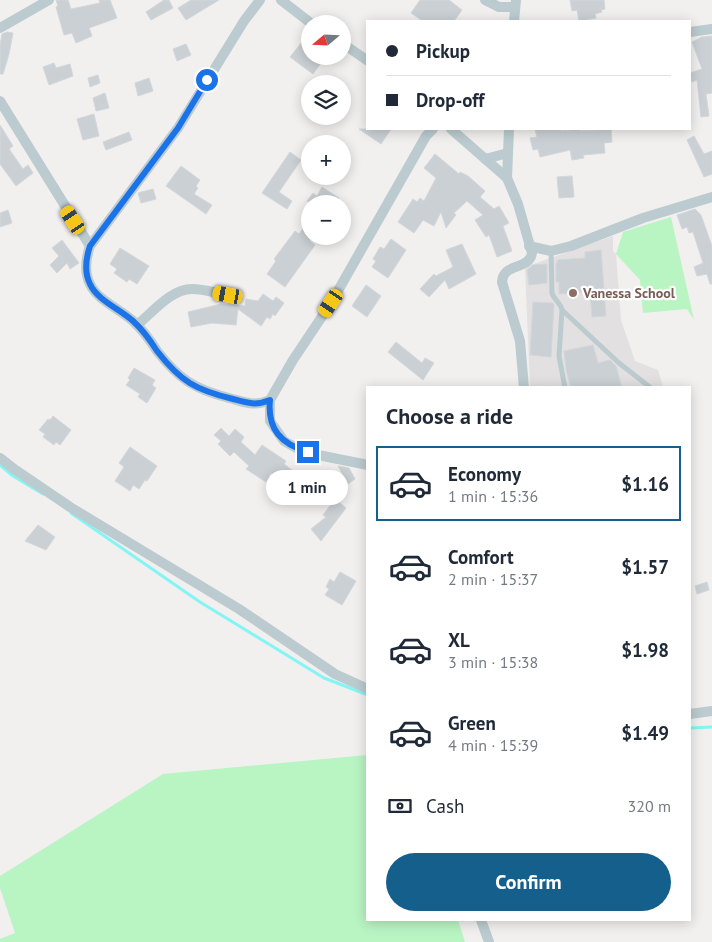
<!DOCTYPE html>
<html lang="en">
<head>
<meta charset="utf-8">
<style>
	body { margin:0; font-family:"PT Sans",sans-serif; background:#f6f6f7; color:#1f2937; height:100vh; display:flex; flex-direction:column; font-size:19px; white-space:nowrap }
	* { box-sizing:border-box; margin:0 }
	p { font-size:16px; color:#747a83 }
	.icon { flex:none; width:28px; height:28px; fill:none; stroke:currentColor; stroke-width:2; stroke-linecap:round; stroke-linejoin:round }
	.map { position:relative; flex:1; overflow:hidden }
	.side { position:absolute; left:366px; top:386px; width:325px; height:535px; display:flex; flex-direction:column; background:#fff; border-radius:0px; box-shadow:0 2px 12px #0003 }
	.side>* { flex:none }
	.hud { position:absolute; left:366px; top:20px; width:325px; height:110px; border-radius:0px; box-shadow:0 2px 12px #0003; display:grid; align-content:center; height:110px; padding:0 20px; background:#fff }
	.needle { width:32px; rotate:251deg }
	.buttons { position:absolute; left:301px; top:15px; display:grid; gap:10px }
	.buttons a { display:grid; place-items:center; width:50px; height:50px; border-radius:50%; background:#fff; box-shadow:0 2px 12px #0003; font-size:25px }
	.end { position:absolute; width:22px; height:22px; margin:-11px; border:6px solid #1a73e8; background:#fff; box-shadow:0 0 0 2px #fff }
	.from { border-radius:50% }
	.bubble { position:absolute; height:35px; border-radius:18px; background:#fff; box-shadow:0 2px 12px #0003; font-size:16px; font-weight:600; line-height:35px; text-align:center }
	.car { position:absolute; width:15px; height:30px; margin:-15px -8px; border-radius:6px; box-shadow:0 0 4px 1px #0007; background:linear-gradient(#f5c518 24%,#345 0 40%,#f5c518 0 76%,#345 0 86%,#f5c518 0) }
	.hud b { display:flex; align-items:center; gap:18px; height:48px; font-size:19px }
	.hud b+b { border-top:1px solid #e0e1e3 }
	.hud i { width:12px; height:12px; background:#1f2937 }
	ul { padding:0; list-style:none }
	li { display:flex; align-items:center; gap:15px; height:75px; margin:0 10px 8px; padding:0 10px; border:2px solid transparent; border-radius:0px }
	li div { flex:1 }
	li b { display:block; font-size:19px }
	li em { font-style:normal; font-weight:600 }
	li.selected { border-color:#145f8c }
	li>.icon { width:45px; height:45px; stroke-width:1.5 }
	h2 { padding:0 20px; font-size:22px; line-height:60px }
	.pay { display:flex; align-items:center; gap:12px; height:55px; padding:0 20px; font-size:19px }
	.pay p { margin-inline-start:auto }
	.action { display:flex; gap:10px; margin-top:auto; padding:10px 20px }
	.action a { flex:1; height:58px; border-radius:30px; background:#145f8c; color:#fff; font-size:20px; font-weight:600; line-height:58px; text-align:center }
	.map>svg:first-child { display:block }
</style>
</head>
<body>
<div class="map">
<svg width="712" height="942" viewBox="0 0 712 942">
	<rect width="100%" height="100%" fill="#f2efef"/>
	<!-- education -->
	<path fill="#e3e0e1" d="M613 236V251L616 254 621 320 635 361 658 370 663 387H530L525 267Z"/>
	<!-- green -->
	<g fill="#b9f4c3">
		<path d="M671 217 694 320 687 309 643 313 640 280 616 254 623 232Z"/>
		<path d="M367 755 368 920H458L465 942H0V939L15 933 0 888V876L163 774Z"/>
	</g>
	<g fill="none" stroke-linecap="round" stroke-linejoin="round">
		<!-- stream -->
		<g stroke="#82f5f4" stroke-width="3">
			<path d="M0 465 13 476 43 494"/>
			<path d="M71 513 200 602 324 678 368 695"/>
			<path d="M690 728 712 727"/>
		</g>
	</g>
	<!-- building -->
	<g fill="#cad0d4" stroke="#d2d7db">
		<path d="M56 0H68L71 9 100 3 99 0H110L117 18 89 28 92 36 76 43 72 33 64 35 56 7 58 6Z"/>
		<path d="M164 0H169L173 8 151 20 146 12Z"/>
		<path d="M191 0H219L186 20 178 8Z"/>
		<path d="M420 0H449L462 10 454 21H423L411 13Z"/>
		<path d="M570 0H604L605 9 601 10 602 12 595 14 596 18 579 21 577 10 572 11Z"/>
		<path d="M7 32 13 33 9 54 3 74H0V45L2 34Z"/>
		<path d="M712 36V93L706 94 709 116 701 117 697 80 692 82 690 73 702 69 692 42 702 37Z"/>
		<path d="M302 42 310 48V56H326L313 74 290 57Z"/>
		<path d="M186 44 191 55 177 61 173 49Z"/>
		<path d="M54 63 56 68 70 64 73 76 49 85 43 67Z"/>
		<path d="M98 75 100 83 90 87 88 78Z"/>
		<path d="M149 78 153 91 138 96 135 83Z"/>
		<path d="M105 93 109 108 96 111 93 98Z"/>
		<path d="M94 114 99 136 83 140 77 119Z"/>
		<path d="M0 125 13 146 9 149 23 169 28 165 33 173 16 186 0 164Z"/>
		<path d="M359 129H391L381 144Z"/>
		<path d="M540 129H561V131L580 129V131L611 129 612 142 604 143 605 153 583 155 584 158 572 160 570 150 540 157 538 149 533 150 530 138 537 137 535 130Z"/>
		<path d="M129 132 132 140 106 150 103 142Z"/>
		<path d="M694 136 704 154 712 151V174L704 177 687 140Z"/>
		<path d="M290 152 301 160 279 192 292 201 287 209 262 193Z"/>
		<path d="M435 154 459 174 460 172 468 176 485 191 480 197 494 209 499 206 509 223 503 226 512 251 497 257 489 235 486 237 475 220 483 215 467 201 454 213 456 215 446 228 441 212 434 226 423 220 414 233 398 222 413 199 417 202 420 198 424 201 436 178 424 168Z"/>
		<path d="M181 166 200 180 196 186 198 188 194 194 212 205 206 214 166 186Z"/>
		<path d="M572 176 574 197 559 198 557 177Z"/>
		<path d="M322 187 339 198 336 204H312L307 201 313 193 317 196Z"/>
		<path d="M153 189 156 199 141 203 138 193Z"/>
		<path d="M695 209 701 215 712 246V284H710L707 274 697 276 694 267 703 263 693 232 689 233 687 227 682 229 677 215Z"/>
		<path d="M8 210 12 223 0 227V213Z"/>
		<path d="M310 219V241L315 245 285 287 267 274 276 261 274 259 295 231 299 234Z"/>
		<path d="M391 239 406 250 388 278 372 267 376 261 373 259 380 247 384 249Z"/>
		<path d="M62 240 79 263 70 269 67 263 57 273 50 265 59 256 52 248Z"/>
		<path d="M462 244 476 274 449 289 445 280 429 297 420 289 434 274 436 276 453 267 446 250Z"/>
		<path d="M120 248 149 266 137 284 129 279 127 282 114 273 117 269 110 264Z"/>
		<path d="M601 250 606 316 592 317 590 292 559 294V282H556V263H557V260L585 258V252Z"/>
		<path d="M547 264V283L529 285 527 270 533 265Z"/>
		<path d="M366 285 381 296 367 317 352 306Z"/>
		<path d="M263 294 273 301 276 297 284 303 275 316 273 314 270 319 267 317 261 326 238 309 236 325 212 323 191 327 188 312 221 304 245 306 246 299 258 301Z"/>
		<path d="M533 302 553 303 554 305 551 357 530 355Z"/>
		<path d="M396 342 422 363 425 358 434 363 423 380 388 352Z"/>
		<path d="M593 345 598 363 610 360 616 366 622 388H571L566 369 564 351Z"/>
		<path d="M134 368 155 380 152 385 156 388 147 403 138 397 140 394 126 385 130 380 128 378Z"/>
		<path d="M53 416 71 430 60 445 56 442 54 445 43 437 45 434 39 430 48 419 50 420Z"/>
		<path d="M221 428 229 436 235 429 244 437 241 442 255 455 262 445 286 461 284 464 311 485 301 498 290 489 291 488 271 473 266 482 246 469 249 466 234 452 230 456 218 444 221 441 214 435Z"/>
		<path d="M130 447 157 466 147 481 145 480 139 489 133 485 130 491 115 481 124 467 119 463Z"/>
		<path d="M338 466 349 468 355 479 348 484Z"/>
		<path d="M335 499 346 508 321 541 311 529 326 517 323 515Z"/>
		<path d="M38 525 55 537 46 550 25 541Z"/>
		<path d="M340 572 356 581 342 605 325 595 329 589 326 587 330 579 334 582Z"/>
		<path d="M707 582 709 590 697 594 695 586Z"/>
	</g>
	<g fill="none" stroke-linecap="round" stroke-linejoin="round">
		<!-- lane -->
		<g stroke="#bbcbcf" stroke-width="5">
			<path d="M551 251 552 293C554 300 561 303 562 310L559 356 565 388"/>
			<path d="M562 310 619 363 651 388"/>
		</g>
		<!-- street -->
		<g stroke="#bbcbcf" stroke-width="10">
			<path d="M260 0 244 21 178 128 90 246C86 258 84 272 90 284 97 300 120 309 133 321 143 330 150 340 157 351 179 379 194 389 229 398 245 402 254 407 270 400"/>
			<path d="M281 0 312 24"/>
			<path d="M485 0 499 7H515"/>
			<path d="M514 21 516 0"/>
			<path d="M0 28 49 0"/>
			<path d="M690 32 712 29"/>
			<path d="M342 43 368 61"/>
			<path d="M0 101 90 246"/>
			<path d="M451 129 507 178 518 204 532 253C529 271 503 262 502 282L520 341 524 388"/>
			<path d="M485 159 508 153"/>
			<path d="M507 178 509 129"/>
			<path d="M529 246 551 251 571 246 643 218 712 197"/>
			<path d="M137 325C153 312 171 289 192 289 204 289 216 293 228 295"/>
			<path d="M0 458 14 469 70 507 239 609 335 674 368 689"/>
			<path d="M368 465 318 455 298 449 284 441 270 421V400L293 360 331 303 426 136 433 129"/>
			<path d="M690 714 712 711"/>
			<path d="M481 920 489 942"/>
		</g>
	</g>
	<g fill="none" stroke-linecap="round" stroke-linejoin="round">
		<!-- route -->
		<path stroke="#1a73e8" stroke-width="6" d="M207 80 178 128 90 246C86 258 84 272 90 284 97 300 120 309 133 321 143 330 150 340 157 351 181 382 196 390 233 399 247 403 256 406 270 400 267 429 281 444 308 452"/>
	</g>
	<!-- markers -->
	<circle fill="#8d6e63" stroke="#fff" stroke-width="2" cx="573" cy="293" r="5"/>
	<g text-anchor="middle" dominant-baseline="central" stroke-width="4.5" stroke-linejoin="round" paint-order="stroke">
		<!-- education labels -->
		<g font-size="14" font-weight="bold" fill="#785e54" stroke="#fff" text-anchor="start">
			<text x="583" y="293">Vanessa School</text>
		</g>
	</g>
</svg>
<div class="buttons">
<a><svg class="needle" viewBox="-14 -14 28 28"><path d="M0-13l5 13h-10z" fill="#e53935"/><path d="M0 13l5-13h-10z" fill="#747a83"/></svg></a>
<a><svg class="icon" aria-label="layers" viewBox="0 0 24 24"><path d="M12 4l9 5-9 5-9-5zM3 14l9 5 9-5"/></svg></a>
<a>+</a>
<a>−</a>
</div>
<i class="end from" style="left:207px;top:80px"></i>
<i class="end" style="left:308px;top:452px"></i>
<div class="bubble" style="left:266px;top:470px;width:82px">1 min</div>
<i class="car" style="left:73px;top:220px;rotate:327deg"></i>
<i class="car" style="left:228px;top:295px;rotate:280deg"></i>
<i class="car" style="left:331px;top:303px;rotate:214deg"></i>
<div class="hud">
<b><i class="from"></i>Pickup</b>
<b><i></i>Drop-off</b>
</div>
<section class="side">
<h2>Choose a ride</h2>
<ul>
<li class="selected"><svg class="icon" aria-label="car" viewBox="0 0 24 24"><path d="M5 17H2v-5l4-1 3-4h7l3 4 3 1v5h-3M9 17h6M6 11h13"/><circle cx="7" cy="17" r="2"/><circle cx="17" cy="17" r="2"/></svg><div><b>Economy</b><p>1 min · 15:36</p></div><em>$1.16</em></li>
<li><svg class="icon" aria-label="car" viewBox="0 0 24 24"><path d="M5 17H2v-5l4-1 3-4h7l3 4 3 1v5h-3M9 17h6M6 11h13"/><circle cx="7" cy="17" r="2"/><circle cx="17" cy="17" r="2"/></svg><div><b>Comfort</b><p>2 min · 15:37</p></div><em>$1.57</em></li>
<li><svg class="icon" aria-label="car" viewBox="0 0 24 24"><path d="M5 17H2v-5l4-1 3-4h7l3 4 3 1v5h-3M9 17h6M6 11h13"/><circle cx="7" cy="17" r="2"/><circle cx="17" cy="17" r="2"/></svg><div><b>XL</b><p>3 min · 15:38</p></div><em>$1.98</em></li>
<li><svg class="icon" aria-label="car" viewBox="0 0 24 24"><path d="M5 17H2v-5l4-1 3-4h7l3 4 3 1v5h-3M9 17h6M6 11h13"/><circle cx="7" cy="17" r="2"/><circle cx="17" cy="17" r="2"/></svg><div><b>Green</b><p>4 min · 15:39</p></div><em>$1.49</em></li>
</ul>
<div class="pay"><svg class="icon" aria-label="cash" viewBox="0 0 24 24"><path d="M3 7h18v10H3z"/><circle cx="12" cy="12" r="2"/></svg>Cash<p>320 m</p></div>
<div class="action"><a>Confirm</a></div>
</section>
</div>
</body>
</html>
